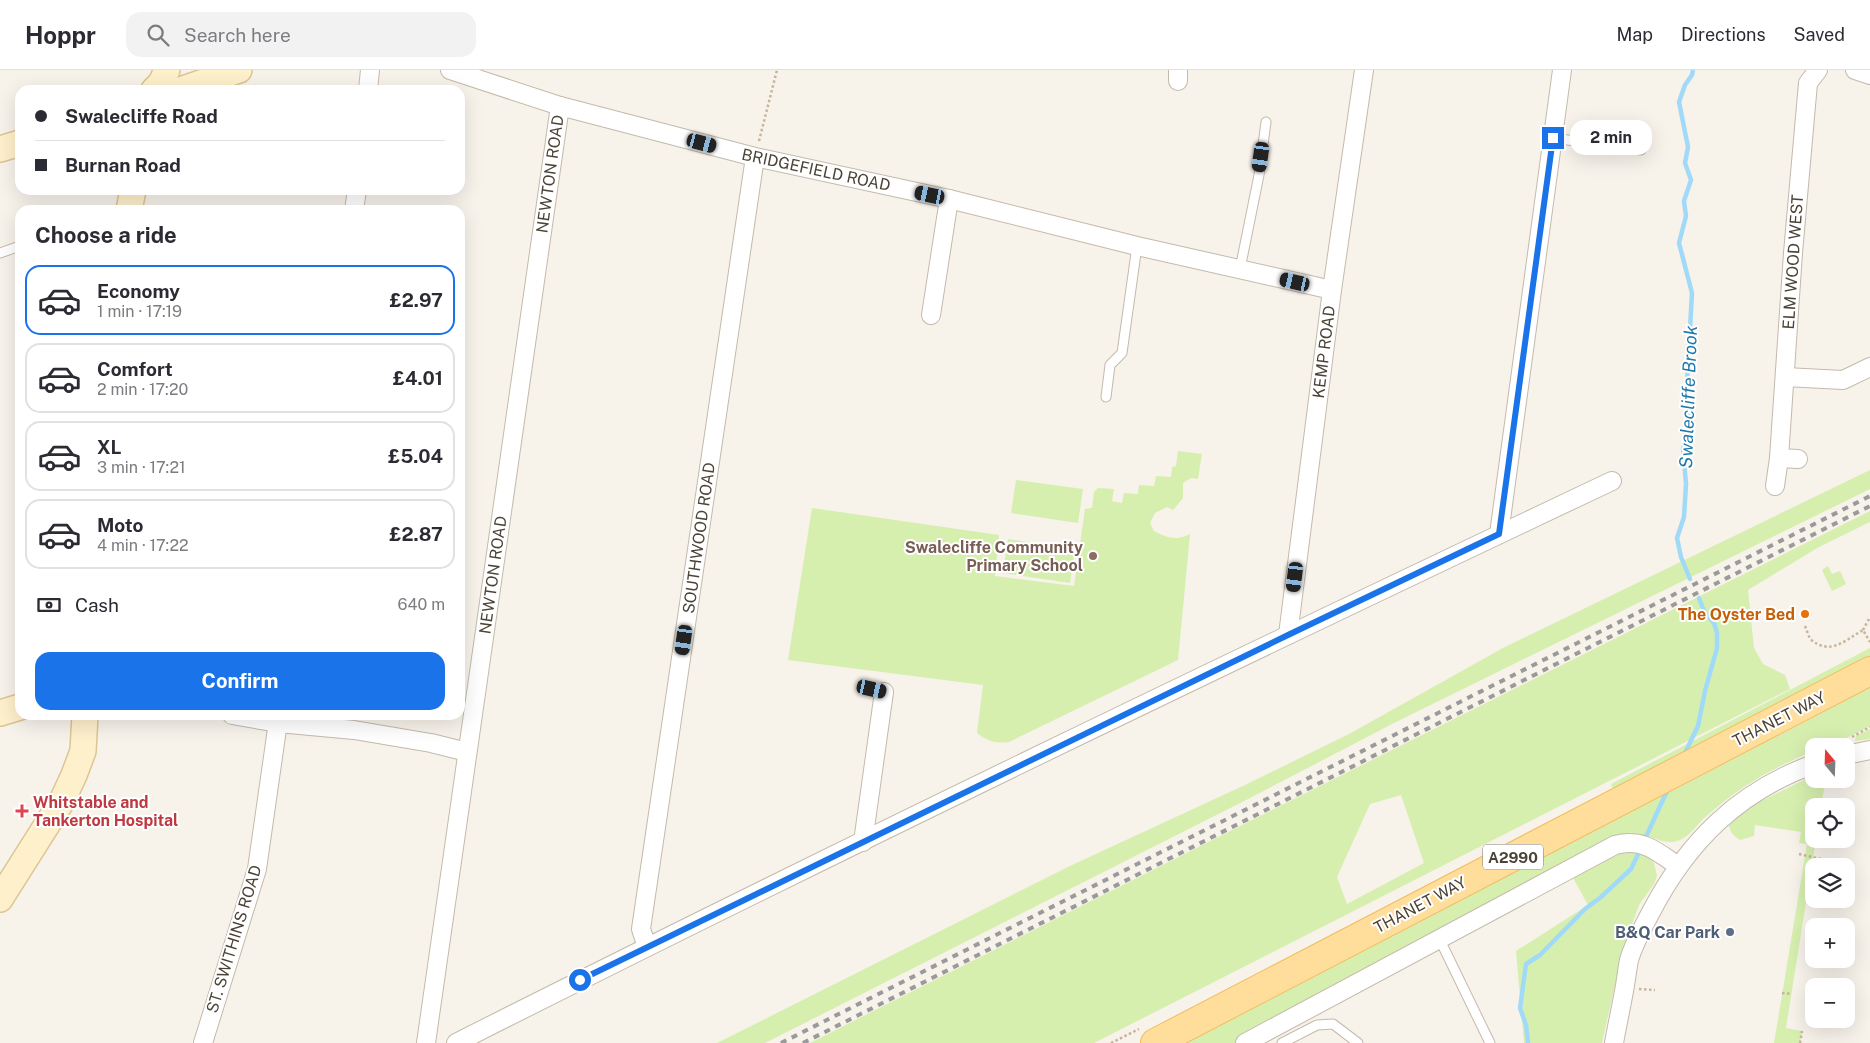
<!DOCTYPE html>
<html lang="en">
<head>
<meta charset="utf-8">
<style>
	body { margin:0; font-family:"Public Sans",sans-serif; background:#f2f2f3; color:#2b2b33; height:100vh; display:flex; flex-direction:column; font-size:19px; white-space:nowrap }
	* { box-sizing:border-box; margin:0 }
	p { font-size:16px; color:#7c7c81 }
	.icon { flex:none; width:28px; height:28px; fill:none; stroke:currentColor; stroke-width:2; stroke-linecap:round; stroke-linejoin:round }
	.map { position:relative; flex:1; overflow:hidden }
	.panel { position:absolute; left:15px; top:135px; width:450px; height:515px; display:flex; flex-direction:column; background:#fff; border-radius:15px; box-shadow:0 5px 20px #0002 }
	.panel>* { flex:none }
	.banner { position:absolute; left:15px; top:15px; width:450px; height:110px; border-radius:15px; box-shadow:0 5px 20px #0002; display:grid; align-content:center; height:110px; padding:0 20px; background:#fff }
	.needle { width:32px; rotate:341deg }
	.fabs { position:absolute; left:1805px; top:668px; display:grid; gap:10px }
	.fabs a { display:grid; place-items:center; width:50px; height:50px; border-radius:10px; background:#fff; box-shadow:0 5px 20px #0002; font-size:25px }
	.end { position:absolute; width:22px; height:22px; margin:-11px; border:6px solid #1a73e8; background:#fff; box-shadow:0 0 0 2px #fff }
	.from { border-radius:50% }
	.bubble { position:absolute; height:35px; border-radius:15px; background:#fff; box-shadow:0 5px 20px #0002; font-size:16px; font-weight:700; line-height:35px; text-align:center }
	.car { position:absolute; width:15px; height:30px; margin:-15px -8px; border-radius:6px; box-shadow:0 0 4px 1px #0007; background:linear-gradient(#222 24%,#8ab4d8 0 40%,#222 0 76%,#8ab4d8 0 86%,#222 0) }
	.banner b { display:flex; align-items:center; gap:18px; height:48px; font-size:19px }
	.banner b+b { border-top:1px solid #e1e1e2 }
	.banner i { width:12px; height:12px; background:#2b2b33 }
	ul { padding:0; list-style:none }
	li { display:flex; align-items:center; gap:15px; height:70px; margin:0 10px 8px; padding:0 10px; border:2px solid #e1e1e2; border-radius:15px }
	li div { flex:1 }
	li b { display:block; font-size:19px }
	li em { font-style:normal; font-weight:700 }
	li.selected { border-color:#1a73e8 }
	li>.icon { width:45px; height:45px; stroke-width:1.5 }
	h2 { padding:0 20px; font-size:22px; line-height:60px }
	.pay { display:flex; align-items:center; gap:12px; height:55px; padding:0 20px; font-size:19px }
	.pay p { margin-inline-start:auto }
	.button { display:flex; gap:10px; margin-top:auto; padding:10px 20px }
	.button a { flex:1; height:58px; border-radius:15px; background:#1a73e8; color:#fff; font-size:20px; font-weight:700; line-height:58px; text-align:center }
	header { display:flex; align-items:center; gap:30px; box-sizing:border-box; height:70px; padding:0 25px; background:#fff; border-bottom:1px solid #e1e1e2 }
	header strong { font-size:24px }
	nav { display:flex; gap:28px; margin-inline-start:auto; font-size:18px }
	.search { width:350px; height:45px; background:#f2f2f3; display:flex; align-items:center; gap:12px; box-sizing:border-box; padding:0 18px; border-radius:15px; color:#7c7c81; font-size:19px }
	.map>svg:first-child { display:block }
</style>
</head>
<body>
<header>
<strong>Hoppr</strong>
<div class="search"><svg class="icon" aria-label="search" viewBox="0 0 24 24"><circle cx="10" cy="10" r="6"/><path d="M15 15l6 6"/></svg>Search here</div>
<nav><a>Map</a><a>Directions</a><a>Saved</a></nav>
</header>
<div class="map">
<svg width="1870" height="973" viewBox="0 0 1870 973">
	<rect width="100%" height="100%" fill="#f7f2ea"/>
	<!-- green -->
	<g fill="#d6efaf" fill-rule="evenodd">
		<path d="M1178 381 1202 384 1198 409 1191 408 1183 413V428L1173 440 1167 437 1155 443 1150 453 1154 461C1167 468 1177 471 1190 464L1178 590 1009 672C996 674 987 671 977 663L983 615 788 590 812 438 999 465 995 506 1074 516 1085 439 1092 438 1094 422 1098 418 1114 419 1112 431 1122 433 1124 423 1138 424 1139 415 1154 416 1156 406 1171 407 1172 397 1176 396Z"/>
		<path d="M1870 400V419L1394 653 1252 727 765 973H717L1072 795 1245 715 1349 664 1503 578Z"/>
		<path d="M1016 410 1083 419 1078 453 1011 443Z"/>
		<path d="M1870 441V452L1819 477 1748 520 1754 578 1763 594 1785 605 1790 619 1094 973H810L1268 742ZM1401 725 1424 793 1347 834 1337 807 1370 734Z"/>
		<path d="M1008 469 1075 479 1070 513 1003 503Z"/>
		<path d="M1828 496 1832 504 1840 501 1846 514 1832 521 1822 500Z"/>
		<path d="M1870 578V590L1613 719 1611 714Z"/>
		<path d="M1870 618V656C1852 665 1835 676 1814 676V681C1774 697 1742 715 1710 743 1700 750 1693 763 1682 769 1664 779 1647 761 1628 763 1618 764 1581 786 1570 792L1571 796 1235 973H1187Z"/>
		<path d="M1870 659V669L1855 671 1856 666Z"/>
		<path d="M1814 705V709H1843V712L1837 716 1825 714 1821 736H1814V769H1816L1786 958 1802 961 1800 973H1774L1807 774 1799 773 1801 762 1755 755 1754 766 1740 770C1732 765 1729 761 1729 751L1749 737Z"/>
		<path d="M1624 778 1647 785 1654 793 1657 806 1654 814 1639 835 1623 879 1602 973H1524L1516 881 1588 835 1573 808Z"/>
	</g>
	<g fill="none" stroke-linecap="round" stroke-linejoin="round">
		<!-- stream -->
		<g stroke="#a1daf9" stroke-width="4.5">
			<path d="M1690 509 1681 487 1677 468 1684 447 1686 414 1683 379 1689 361 1690 346 1686 330 1692 223 1679 173 1686 146 1684 131 1691 110 1685 93 1688 77 1679 32 1685 15 1692 5 1693 0"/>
			<path d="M1683 687 1698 656 1705 621 1717 578V563L1714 553 1704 541 1699 528"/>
			<path d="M1644 771 1668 719"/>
			<path d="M1528 973 1526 955 1520 938 1526 894 1540 885 1585 839 1601 827 1631 799 1641 778"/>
		</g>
		<!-- lane casing -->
		<g stroke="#c4baab" stroke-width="11">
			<g id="lane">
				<path d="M1553 68 1641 80"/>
				<path d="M0 183 20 176"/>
				<path d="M1240 199 1259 105 1266 52"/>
				<path d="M1106 327 1110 295 1122 283 1137 176"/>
				<path d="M1439 868 1490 973"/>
				<path d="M1282 973 1317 955 1333 954 1358 973"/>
			</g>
		</g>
		<!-- street casing -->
		<g stroke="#c4baab" stroke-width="20">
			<g id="street">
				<path d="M450 0 560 36 755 87 949 129 1137 176 1332 220"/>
				<path d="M1855 0 1870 5"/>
				<path d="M1178 11V0"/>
				<path d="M368 20 370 0"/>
				<path d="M354 140 357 120"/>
				<path d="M931 245 949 129"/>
				<path d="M1785 307 1843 310 1870 297"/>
				<path d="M1779 388 1798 389"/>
				<path d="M1775 416 1779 388 1793 183 1808 13 1818 0"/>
				<path d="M1499 464 1562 0"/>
				<path d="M1288 565 1332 220 1364 0"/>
				<path d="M232 645 278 653 354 660 431 673 467 682"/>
				<path d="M1846 685 1870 680"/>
				<path d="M863 772 884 622"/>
				<path d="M647 877 641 859 755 87"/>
				<path d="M203 973 257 799 279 645"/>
				<path d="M426 973 560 36"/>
				<path d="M456 973C838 780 1225 594 1612 411"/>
				<path d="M1245 973 1615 775C1643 768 1656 781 1678 796"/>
				<path d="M1614 973C1617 956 1621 938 1624 921 1626 911 1627 900 1629 890 1634 873 1643 857 1651 842 1688 771 1739 721 1814 694"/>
			</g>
		</g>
		<!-- secondary casing -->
		<g stroke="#dcc595" stroke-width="28">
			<g id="secondary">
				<path d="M154 20 161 13 167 0"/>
				<path d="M180 20 239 0"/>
				<path d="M0 79 20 73"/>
				<path d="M129 140 133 120"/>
				<path d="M0 643 20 637"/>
				<path d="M0 829 62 731 74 705 83 681 85 645"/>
			</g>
		</g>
		<!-- primary casing -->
		<g stroke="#f2bc5d" stroke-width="30">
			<path id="primary" d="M1155 973 1870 601"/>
		</g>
		<!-- path -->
		<g stroke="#c7b59b" stroke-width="2.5" stroke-dasharray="2.5 2.5" stroke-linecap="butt">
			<path d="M759 71 777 0"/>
			<path d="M1805 556 1810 569C1830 586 1844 571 1863 560L1870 572"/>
			<path d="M1863 560 1870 547"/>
			<path d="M1852 667 1870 657"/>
			<path d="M1799 784 1838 793"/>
			<path d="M1639 919 1655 920"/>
			<path d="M1782 923 1791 924"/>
			<path d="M1111 973 1139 959"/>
			<path d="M1800 973 1802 961"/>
		</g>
		<!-- lane -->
		<use href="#lane" stroke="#fff" stroke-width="9"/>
		<!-- street -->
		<use href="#street" stroke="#fff" stroke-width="18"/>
		<!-- secondary -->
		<use href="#secondary" stroke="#fff0cc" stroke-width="25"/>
		<!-- primary -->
		<use href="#primary" stroke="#ffdd9b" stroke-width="28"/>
		<!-- rail -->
		<g stroke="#9a9a9a" stroke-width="4" stroke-dasharray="6 6" stroke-linecap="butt">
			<path d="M781 973 1870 426"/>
			<path d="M803 973 1870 436"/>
		</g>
	</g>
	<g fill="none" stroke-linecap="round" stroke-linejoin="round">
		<!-- route -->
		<path stroke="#1a73e8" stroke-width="6" d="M580 910 1288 565 1499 464 1553 68"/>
	</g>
	<!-- markers -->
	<circle fill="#8d6e63" stroke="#fff" stroke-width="2" cx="1093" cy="486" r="5"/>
	<circle fill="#e8710a" stroke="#fff" stroke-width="2" cx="1805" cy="544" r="5"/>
	<path fill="#e0444e" stroke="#fff" stroke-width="2" d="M19.5 733.5h5v5h5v5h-5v5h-5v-5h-5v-5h5z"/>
	<circle fill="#5c6f8a" stroke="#fff" stroke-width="2" cx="1730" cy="862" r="5"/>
	<g text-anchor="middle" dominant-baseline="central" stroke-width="4" stroke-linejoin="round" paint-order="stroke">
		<!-- shield labels -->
		<rect fill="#fff" stroke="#827b73" stroke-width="1" x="1483" y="774.5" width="60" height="25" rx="4"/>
		<g font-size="15" font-weight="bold" fill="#4c4337">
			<text x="1513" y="787">A2990</text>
		</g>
		<!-- street labels -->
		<g font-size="16" fill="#4c4337" stroke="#fff">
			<text transform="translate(816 100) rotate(12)">BRIDGEFIELD ROAD</text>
			<text transform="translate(550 104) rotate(-82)">NEWTON ROAD</text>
			<text transform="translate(1793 192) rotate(-86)">ELM WOOD WEST</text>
			<text transform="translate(1324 282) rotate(-83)">KEMP ROAD</text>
			<text transform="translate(699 468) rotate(-82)">SOUTHWOOD ROAD</text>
			<text transform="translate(493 505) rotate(-82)">NEWTON ROAD</text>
			<text transform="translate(1779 649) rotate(-27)">THANET WAY</text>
			<text transform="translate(1420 835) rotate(-28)">THANET WAY</text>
			<text transform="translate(234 869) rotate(-73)">ST. SWITHINS ROAD</text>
		</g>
		<!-- education labels -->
		<g font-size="16" font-weight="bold" fill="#785e54" stroke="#fff" text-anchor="end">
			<text x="1083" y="477">Swalecliffe Community<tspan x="1083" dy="18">Primary School</tspan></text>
		</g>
		<!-- food labels -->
		<g font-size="16" font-weight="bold" fill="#c56008" stroke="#fff" text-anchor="end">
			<text x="1795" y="544">The Oyster Bed</text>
		</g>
		<!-- health labels -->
		<g font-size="16" font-weight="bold" fill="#be3a42" stroke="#fff" text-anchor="start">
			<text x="33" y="732">Whitstable and<tspan x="33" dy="18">Tankerton Hospital</tspan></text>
		</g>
		<!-- service labels -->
		<g font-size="16" font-weight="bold" fill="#4e5e75" stroke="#fff" text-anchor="end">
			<text x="1720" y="862">B&amp;Q Car Park</text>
		</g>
		<!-- water labels -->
		<g font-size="18" font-style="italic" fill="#1f79ac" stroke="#fff">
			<text transform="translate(1688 327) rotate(-88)">Swalecliffe Brook</text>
		</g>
	</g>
</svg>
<div class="fabs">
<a><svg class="needle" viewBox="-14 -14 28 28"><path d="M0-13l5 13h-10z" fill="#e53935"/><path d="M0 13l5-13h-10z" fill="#7c7c81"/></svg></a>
<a><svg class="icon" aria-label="locate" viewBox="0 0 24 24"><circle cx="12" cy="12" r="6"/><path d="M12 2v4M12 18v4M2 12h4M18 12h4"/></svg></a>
<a><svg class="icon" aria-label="layers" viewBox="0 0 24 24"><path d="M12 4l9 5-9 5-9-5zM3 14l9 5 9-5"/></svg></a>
<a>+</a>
<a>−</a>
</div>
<i class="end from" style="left:580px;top:910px"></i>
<i class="end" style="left:1553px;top:68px"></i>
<div class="bubble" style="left:1570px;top:50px;width:82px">2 min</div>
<i class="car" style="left:702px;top:73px;rotate:105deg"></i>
<i class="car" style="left:1261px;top:87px;rotate:188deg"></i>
<i class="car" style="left:930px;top:125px;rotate:282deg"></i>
<i class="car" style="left:1295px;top:212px;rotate:283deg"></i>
<i class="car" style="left:1295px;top:507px;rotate:187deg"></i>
<i class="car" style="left:684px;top:570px;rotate:188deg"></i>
<i class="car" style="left:872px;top:619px;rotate:103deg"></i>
<div class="banner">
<b><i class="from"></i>Swalecliffe Road</b>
<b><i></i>Burnan Road</b>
</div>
<section class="panel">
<h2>Choose a ride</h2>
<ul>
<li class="selected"><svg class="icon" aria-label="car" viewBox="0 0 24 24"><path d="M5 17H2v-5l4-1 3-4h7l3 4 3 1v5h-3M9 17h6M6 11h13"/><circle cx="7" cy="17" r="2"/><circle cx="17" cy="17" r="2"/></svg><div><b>Economy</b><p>1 min · 17:19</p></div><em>£2.97</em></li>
<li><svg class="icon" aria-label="car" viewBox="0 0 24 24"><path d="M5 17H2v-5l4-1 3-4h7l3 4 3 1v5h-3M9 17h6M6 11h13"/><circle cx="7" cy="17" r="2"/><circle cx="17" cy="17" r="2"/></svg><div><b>Comfort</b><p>2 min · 17:20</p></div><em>£4.01</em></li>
<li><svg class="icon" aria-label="car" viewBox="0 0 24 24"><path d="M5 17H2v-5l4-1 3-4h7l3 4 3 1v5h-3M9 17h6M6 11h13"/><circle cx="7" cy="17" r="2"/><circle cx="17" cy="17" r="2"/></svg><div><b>XL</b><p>3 min · 17:21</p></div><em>£5.04</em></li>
<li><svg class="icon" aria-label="car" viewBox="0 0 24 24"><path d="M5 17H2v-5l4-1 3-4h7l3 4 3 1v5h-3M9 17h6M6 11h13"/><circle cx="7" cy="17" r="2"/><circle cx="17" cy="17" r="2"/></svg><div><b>Moto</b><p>4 min · 17:22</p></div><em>£2.87</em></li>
</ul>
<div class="pay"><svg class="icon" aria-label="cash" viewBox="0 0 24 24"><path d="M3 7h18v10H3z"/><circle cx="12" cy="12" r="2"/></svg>Cash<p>640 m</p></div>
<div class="button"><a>Confirm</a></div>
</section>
</div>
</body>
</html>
